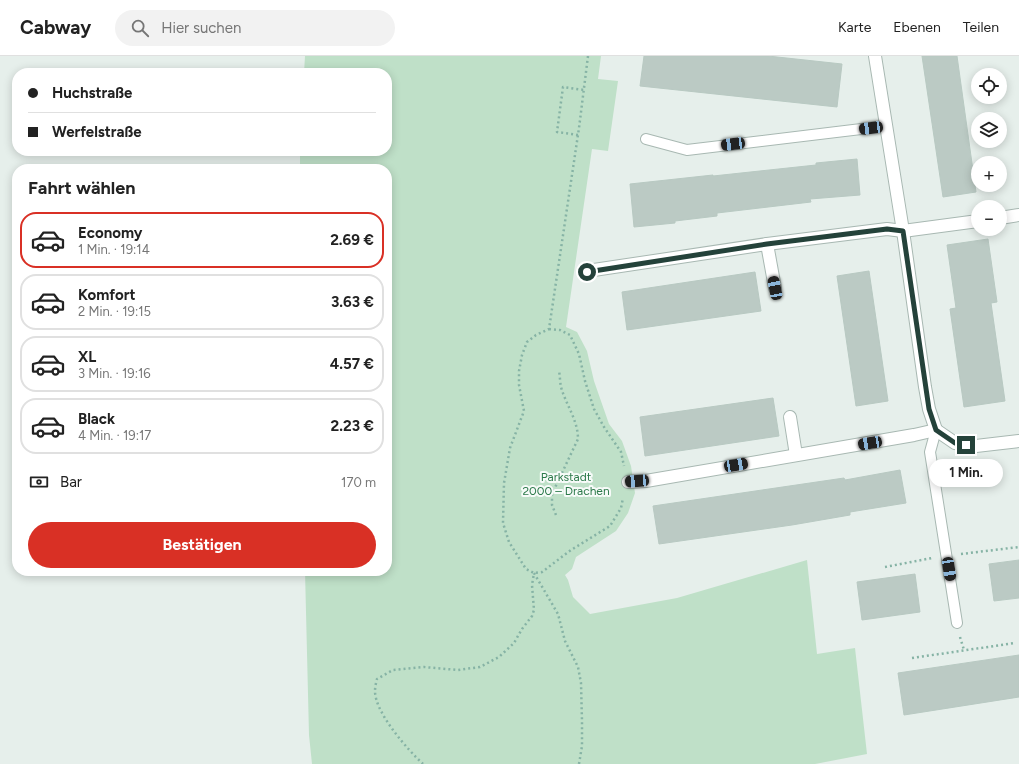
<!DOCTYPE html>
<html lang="de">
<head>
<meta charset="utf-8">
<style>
	body { margin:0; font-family:Figtree,sans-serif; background:#f2f2f2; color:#222; height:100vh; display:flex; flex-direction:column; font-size:15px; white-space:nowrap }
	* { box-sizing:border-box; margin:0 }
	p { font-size:13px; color:#767676 }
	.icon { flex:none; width:22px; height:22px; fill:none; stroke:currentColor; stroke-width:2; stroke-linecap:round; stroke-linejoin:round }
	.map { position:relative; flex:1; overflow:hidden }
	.sheet { position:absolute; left:12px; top:108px; width:380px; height:412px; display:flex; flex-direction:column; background:#fff; border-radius:16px; box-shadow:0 2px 10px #0003 }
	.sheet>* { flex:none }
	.hud { position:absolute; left:12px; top:12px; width:380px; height:88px; border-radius:16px; box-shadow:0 2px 10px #0003; display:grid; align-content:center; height:88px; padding:0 16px; background:#fff }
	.controls { position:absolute; left:971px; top:12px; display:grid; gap:8px }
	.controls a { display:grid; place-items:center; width:36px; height:36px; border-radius:50%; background:#fff; box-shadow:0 2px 10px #0003; font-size:20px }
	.end { position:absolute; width:18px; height:18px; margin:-9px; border:5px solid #24423a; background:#fff; box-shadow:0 0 0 2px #fff }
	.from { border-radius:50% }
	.bubble { position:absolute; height:28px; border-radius:14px; background:#fff; box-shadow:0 2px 10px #0003; font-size:13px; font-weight:700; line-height:28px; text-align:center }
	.car { position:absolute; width:12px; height:24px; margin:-12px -6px; border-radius:5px; box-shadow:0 0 3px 1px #0007; background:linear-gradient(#222 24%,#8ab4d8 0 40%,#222 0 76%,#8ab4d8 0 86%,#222 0) }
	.hud b { display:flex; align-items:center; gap:14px; height:38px; font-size:15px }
	.hud b+b { border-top:1px solid #e0e0e0 }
	.hud i { width:10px; height:10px; background:#222 }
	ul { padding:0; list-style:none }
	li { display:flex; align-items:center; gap:12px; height:56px; margin:0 8px 6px; padding:0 8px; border:2px solid #e0e0e0; border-radius:16px }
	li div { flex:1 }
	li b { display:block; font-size:15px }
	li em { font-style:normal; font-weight:700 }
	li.on { border-color:#d93025 }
	li>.icon { width:36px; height:36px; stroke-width:1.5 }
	h2 { padding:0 16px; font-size:18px; line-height:48px }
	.pay { display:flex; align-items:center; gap:10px; height:44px; padding:0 16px; font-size:15px }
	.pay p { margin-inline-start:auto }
	.primary-button { display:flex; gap:8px; margin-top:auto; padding:8px 16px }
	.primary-button a { flex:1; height:46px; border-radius:24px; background:#d93025; color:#fff; font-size:16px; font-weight:700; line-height:46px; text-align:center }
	header { display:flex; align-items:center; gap:24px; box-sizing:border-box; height:56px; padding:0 20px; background:#fff; border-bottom:1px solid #e0e0e0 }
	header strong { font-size:19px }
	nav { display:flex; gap:22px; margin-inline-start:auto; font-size:14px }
	.search { width:280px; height:36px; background:#f2f2f2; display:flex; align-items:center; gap:10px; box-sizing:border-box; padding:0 14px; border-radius:22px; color:#767676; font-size:15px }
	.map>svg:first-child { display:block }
</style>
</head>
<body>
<header>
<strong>Cabway</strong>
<div class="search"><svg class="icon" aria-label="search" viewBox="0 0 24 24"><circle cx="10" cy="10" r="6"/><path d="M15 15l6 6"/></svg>Hier suchen</div>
<nav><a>Karte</a><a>Ebenen</a><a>Teilen</a></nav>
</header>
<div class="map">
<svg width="1019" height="708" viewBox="0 0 1019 708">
	<rect width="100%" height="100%" fill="#e6efeb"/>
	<!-- green -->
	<path fill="#bfe0c8" d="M305 0H601L598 23 618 25 608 95 592 93 566 271 577 276 587 295 594 325 609 368 622 385 631 410 635 437 628 457 616 475 576 501 572 513 565 519 568 524 573 541 590 558 677 542 807 504 817 598 855 592 867 698 815 708H312L309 679 305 515H387V113H300V95H387V17H304Z"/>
	<!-- building -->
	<g fill="#bbcac4" stroke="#b8c9c2">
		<path d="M644 0H768L842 8 837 51 640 30Z"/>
		<path d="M922 0H957L976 136 943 141Z"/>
		<path d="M857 103 860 139 810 143 811 146 717 157V160L675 165V167L634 171 630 128 713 119V120L816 109V107Z"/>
		<path d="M988 183 997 246 991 247 1005 345 964 351 950 253 956 252 947 189Z"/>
		<path d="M869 215 888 345 856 350 837 220Z"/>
		<path d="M755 216 761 255 627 274 622 236Z"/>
		<path d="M773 342 779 380 645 400 640 361Z"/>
		<path d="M900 414 906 447 850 456V459L792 469 659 488 653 450 844 422 845 424Z"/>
		<path d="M1019 504V542L994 545 989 508Z"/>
		<path d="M915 518 920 556 862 564 857 526Z"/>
		<path d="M1019 599V641L904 659 898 617Z"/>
	</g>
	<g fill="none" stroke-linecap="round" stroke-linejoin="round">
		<!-- service casing -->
		<g stroke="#a8b8b2" stroke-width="12">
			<g id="service">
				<path d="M646 83 687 94 886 70"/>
				<path d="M936 374 930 396 957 567"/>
			</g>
		</g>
		<!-- minor casing -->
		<g stroke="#a8b8b2" stroke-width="14">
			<g id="minor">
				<path d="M875 0 903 175 925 331 929 353 936 374"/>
				<path d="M1000 162 1019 159"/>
				<path d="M767 188 775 232"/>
				<path d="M587 215 767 188 887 173 903 175 978 165"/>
				<path d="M790 361 796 399"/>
				<path d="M936 374 955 387 976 390 1019 385"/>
				<path d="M628 426 646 425 914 379 936 374"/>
			</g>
		</g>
		<!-- path -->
		<g stroke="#86b3a5" stroke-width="2.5" stroke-dasharray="2 3" stroke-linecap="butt">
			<path d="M588 0 579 72 549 273 536 279 527 286 522 299 519 315V329L524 355 510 392 504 427 503 467 509 486 526 513 534 517 542 516 571 494 610 470 621 452 623 442"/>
			<path d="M578 79 557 76 563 31 584 34"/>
			<path d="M549 273 560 274 570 279 579 298 585 325 594 353 604 371 621 396 624 410"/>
			<path d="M556 459 552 449V438L578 383C578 364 566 349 561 331 560 326 560 320 559 315"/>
			<path d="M961 498 1019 491"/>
			<path d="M885 511 932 502"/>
			<path d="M534 517 558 558 565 585 578 611 581 627 582 665V690L579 708"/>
			<path d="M960 581 964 594"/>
			<path d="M912 602 1015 587"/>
			<path d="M423 708C408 694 375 657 375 635 375 631 376 627 377 623L393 614 424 611 458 614 480 611 499 601 514 587 522 573 532 560 534 554 532 529 534 517"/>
		</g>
		<!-- service -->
		<use href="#service" stroke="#fff" stroke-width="10"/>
		<!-- minor -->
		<use href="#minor" stroke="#fff" stroke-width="12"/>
	</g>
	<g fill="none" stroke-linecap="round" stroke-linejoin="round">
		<!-- route -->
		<path stroke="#24423a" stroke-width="5" d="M587 216 767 188 887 173 903 175 929 353 936 374 955 387 966 389"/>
	</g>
	<g text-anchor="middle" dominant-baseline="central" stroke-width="4" stroke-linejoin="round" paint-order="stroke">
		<!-- park labels -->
		<g font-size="12" fill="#2d7a4b" stroke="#f7fbf9">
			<text x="566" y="421">Parkstadt<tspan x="566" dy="14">2000 – Drachen</tspan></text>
		</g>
	</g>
</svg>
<div class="controls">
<a><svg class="icon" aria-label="locate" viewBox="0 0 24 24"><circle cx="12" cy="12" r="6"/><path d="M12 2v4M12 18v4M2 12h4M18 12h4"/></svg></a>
<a><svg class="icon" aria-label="layers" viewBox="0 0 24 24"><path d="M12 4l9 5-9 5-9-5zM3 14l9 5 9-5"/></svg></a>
<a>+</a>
<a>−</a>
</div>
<i class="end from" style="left:587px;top:216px"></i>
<i class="end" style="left:966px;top:389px"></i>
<div class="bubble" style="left:929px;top:403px;width:74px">1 Min.</div>
<i class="car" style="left:871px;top:72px;rotate:263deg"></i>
<i class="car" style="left:733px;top:88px;rotate:263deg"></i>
<i class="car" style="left:775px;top:232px;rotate:349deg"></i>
<i class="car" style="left:870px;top:387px;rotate:261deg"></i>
<i class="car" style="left:736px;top:409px;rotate:80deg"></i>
<i class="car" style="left:637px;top:425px;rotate:266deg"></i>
<i class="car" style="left:949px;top:513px;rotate:171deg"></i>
<div class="hud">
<b><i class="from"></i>Huchstraße</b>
<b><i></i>Werfelstraße</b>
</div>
<section class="sheet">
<h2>Fahrt wählen</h2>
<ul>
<li class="on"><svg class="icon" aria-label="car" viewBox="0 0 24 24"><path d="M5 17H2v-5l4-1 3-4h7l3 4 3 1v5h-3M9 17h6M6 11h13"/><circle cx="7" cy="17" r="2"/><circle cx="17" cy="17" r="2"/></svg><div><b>Economy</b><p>1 Min. · 19:14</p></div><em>2.69 €</em></li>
<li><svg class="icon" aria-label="car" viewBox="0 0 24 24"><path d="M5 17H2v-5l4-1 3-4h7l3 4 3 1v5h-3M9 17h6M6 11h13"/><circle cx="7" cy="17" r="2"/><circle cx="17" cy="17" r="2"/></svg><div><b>Komfort</b><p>2 Min. · 19:15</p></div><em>3.63 €</em></li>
<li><svg class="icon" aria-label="car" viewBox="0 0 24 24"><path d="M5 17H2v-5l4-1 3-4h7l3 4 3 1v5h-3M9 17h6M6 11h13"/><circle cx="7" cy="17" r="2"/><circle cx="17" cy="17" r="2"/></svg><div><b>XL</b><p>3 Min. · 19:16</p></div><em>4.57 €</em></li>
<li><svg class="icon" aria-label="car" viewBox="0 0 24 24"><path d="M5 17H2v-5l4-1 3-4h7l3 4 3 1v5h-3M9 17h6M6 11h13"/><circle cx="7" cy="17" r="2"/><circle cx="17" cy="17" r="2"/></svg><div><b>Black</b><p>4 Min. · 19:17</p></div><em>2.23 €</em></li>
</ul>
<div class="pay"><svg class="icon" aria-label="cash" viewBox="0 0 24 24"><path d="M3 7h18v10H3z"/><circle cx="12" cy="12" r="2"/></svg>Bar<p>170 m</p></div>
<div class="primary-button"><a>Bestätigen</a></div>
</section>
</div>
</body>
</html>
